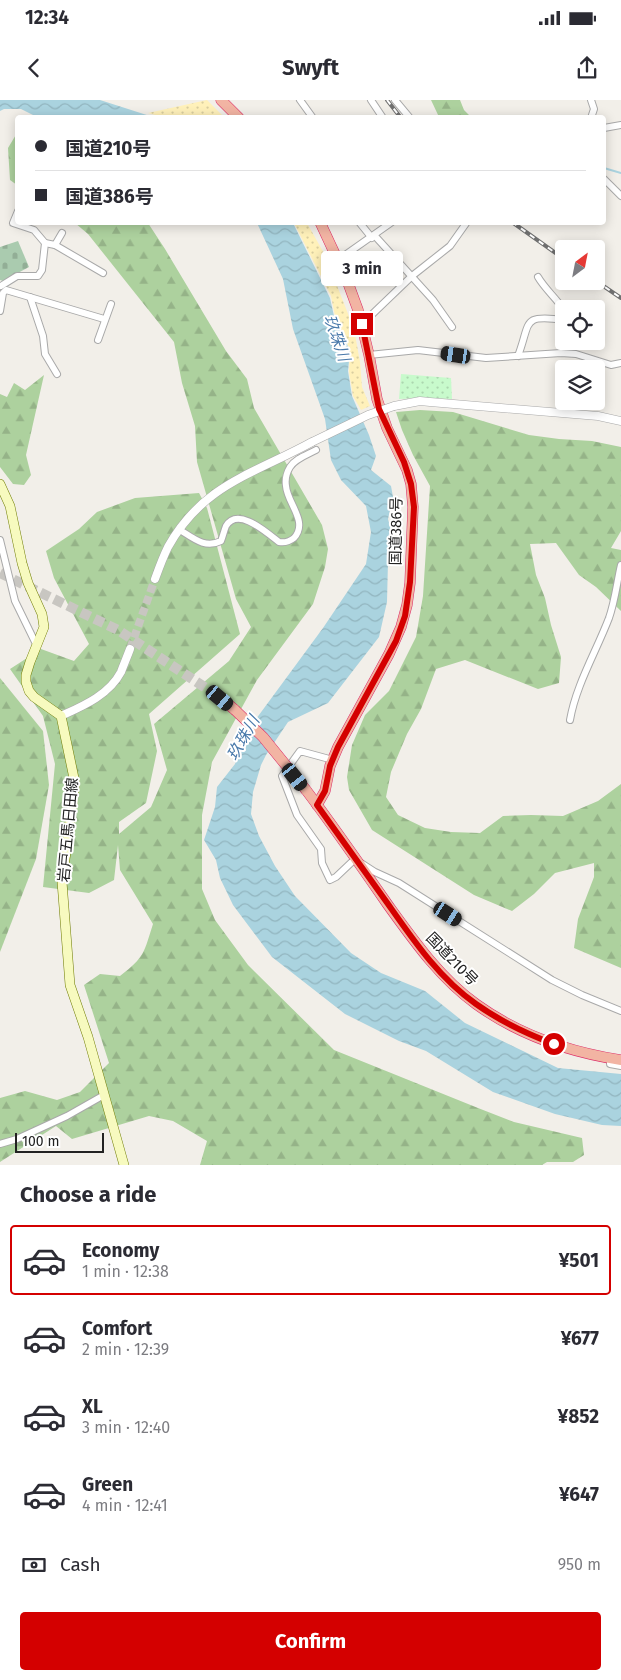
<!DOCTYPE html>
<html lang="en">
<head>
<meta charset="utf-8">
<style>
	body { margin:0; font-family:"Fira Sans","Noto Sans JP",sans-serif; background:#f7f7f7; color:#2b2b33; height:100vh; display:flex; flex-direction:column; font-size:19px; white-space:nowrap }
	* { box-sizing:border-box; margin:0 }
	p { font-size:16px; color:#7c7c81 }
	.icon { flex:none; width:28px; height:28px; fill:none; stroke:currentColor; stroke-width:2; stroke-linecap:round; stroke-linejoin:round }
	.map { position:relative; height:1065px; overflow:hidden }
	.panel { display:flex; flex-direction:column; background:#fff; flex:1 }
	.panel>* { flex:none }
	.guide { position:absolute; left:15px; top:15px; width:591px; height:110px; border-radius:5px; box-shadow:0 2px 12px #0003; display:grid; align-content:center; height:110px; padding:0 20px; background:#fff }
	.needle { width:32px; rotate:32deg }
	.fabs { position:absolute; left:555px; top:140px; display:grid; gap:10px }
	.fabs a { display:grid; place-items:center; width:50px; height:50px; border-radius:5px; background:#fff; box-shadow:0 2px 12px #0003; font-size:25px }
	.scale { position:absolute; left:15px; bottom:12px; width:89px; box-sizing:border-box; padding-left:5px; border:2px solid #222; border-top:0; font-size:14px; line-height:18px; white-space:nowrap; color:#222; -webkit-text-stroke:4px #fff; paint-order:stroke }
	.end { position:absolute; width:22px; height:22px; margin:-11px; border:6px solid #d40000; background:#fff; box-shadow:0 0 0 2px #fff }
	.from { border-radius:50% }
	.bubble { position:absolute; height:35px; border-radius:5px; background:#fff; box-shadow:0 2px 12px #0003; font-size:16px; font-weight:700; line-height:35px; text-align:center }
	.car { position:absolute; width:15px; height:30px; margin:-15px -8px; border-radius:6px; box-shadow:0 0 4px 1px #0007; background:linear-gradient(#222 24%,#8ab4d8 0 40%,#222 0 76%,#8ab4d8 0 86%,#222 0) }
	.guide b { display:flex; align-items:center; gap:18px; height:48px; font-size:19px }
	.guide b+b { border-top:1px solid #e1e1e2 }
	.guide i { width:12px; height:12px; background:#2b2b33 }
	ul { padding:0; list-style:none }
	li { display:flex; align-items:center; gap:15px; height:70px; margin:0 10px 8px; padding:0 10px; border:2px solid transparent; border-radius:5px }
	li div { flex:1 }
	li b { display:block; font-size:19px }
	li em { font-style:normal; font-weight:700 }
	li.current { border-color:#d40000 }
	li>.icon { width:45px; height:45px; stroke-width:1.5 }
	h2 { padding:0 20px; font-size:22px; line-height:60px }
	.pay { display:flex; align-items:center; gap:12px; height:55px; padding:0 20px; font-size:19px }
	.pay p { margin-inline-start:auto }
	.action { display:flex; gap:10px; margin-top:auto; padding:10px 20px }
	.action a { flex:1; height:58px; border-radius:5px; background:#d40000; color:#fff; font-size:20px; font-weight:700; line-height:58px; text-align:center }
	.status { display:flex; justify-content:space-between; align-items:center; height:35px; padding:0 25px; background:#fff; direction:ltr }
	.status svg { height:14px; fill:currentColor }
	header { display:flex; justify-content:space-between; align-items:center; height:65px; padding:0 20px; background:#fff; font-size:22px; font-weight:700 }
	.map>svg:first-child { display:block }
</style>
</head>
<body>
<div class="status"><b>12:34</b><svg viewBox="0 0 49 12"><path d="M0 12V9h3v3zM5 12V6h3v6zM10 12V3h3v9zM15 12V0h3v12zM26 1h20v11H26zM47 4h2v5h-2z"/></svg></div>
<header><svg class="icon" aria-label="back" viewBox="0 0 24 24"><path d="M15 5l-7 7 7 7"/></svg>Swyft<svg class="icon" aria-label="share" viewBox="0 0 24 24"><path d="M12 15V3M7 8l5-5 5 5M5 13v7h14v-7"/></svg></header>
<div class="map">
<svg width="621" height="1065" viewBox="0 0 621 1065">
	<defs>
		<pattern id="forest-firs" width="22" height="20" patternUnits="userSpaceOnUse" patternTransform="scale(1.25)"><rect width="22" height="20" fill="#add19e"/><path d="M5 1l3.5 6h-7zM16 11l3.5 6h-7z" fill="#95b388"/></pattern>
		<pattern id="sand-dots" width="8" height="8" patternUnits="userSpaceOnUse" patternTransform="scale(1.25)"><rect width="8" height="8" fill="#fff1ba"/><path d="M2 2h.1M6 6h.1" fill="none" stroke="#dacea0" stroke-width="1.8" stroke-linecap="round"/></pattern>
		<pattern id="cemetery-stones" width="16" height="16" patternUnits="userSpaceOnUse" patternTransform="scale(1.25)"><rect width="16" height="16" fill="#aacbaf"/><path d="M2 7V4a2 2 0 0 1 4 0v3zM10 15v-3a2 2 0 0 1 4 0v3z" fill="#92ae96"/></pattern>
		<pattern id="park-dots" width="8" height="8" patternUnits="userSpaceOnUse" patternTransform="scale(1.25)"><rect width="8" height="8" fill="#c8facc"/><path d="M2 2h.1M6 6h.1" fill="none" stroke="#acd6af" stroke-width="1.8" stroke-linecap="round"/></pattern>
		<pattern id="water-waves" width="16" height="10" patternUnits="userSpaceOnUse" patternTransform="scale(1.25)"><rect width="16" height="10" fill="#aad3df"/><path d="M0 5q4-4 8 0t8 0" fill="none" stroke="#92b5bf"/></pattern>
	</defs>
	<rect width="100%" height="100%" fill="#f2efe9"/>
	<!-- forest -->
	<g fill="url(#forest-firs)">
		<path d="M431 0H460L464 10 471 17H439Z"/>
		<path d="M17 33V85L10 80 8 48Z"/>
		<path d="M75 123H148L165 149 226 251 247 279 254 308 322 425 328 449 325 467 313 504 257 580 212 662 202 715V789L215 820 248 865 334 950 478 1008 514 1022 582 1038 584 1055 573 1062H547L542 1065H200L207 1041 173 1021 149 1016 72 1039 56 1026 0 1062V998L25 991 57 1000 80 992 109 963 84 885 100 874 120 876C145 857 144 852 153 824L120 770 118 745 114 780 89 793 43 787 55 664 43 616 10 569 41 549 74 561 89 544 54 478 46 451 79 429 97 412 135 398 199 393 207 408 240 534 149 614 157 651 146 703 119 722V734L151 707 167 670 154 624 229 561 251 527 236 499 197 362 195 326 182 283 174 242 88 134Z"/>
		<path d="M44 275 26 355 31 375 24 385 13 384 0 367V294L7 297 14 283 25 290Z"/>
		<path d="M420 310 453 312 529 335 559 339 592 341 621 347V431L611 448 621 450V511L596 487 579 475 556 443 530 444 536 475 545 498 551 525 561 557 559 583 538 589 465 560 436 569 421 609 407 634 391 672 386 697 398 715 425 728 451 732 480 733 503 716 531 715 563 716 598 701 621 684V868L574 848 578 819 594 777V763L555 773 534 794 512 811 474 795 372 730 349 690 347 677 352 645 365 615 389 591 416 537 423 496 430 386 413 355 402 330 396 312Z"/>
		<path d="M0 578 43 631 49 685 36 759 0 852Z"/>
	</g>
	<!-- sand -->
	<g fill="url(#sand-dots)">
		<path d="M207 0 224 17H162L148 13Z"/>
		<path d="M294 123H307L325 155 354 229 360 262 362 287 370 306 361 310 353 296 349 272 350 250 335 216 331 196Z"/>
	</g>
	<!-- cemetery -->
	<path fill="url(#cemetery-stones)" d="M18 141 29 167 3 181 0 180V147Z"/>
	<!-- park -->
	<path fill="url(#park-dots)" d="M401 274 451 278 452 299 424 298 399 299Z"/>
	<!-- water -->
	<g fill="url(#water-waves)">
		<path d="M0 0H100L153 17 39 18 21 9H4L0 11Z"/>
		<path d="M257 123H293L330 198 334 216 350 251 348 271 352 296 369 335 376 356 371 370 391 386 393 397 388 419 393 438 388 461 387 502 379 537 328 603 288 622 266 655 261 665 253 692 251 714 259 736 275 766 295 796 351 853 381 873 425 891 465 923 558 968 621 974V1026L602 1025 555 1014 493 992 426 951 399 941 345 914 272 857 233 805 220 778 216 760 204 740 215 707 217 687 235 664 245 634 323 528 366 464 371 432 366 406 341 380 331 360 325 319 293 229 283 179Z"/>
	</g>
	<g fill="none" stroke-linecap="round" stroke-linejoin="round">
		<!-- stream -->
		<path stroke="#aad3df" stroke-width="2" d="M604 68 621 73"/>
		<!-- tertiary-tunnel -->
		<path stroke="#c8c6c1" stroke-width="8" stroke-dasharray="8 4" stroke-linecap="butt" d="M130 549 155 479"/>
		<!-- trunk-tunnel -->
		<path stroke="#c8c6c1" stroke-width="10" stroke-dasharray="10 5" stroke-linecap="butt" d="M0 473 118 530 221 598"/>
		<!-- minor casing -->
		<g stroke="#a9a9a9" stroke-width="8">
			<g id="minor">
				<path d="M300 0 313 18"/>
				<path d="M371 0 383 18"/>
				<path d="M395 0 410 18"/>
				<path d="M591 0 594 9 591 18"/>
				<path d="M604 28 621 25"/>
				<path d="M604 79 621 96"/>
				<path d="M359 122 372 138"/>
				<path d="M375 136 433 200 452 227"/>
				<path d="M45 143 55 145 103 173"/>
				<path d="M55 145 62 133"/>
				<path d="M338 160 392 122"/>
				<path d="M538 177C545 189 556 198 564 210"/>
				<path d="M1 186 17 176H38L42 170 45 143 34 130 13 123 18 111"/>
				<path d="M30 197 43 236 45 254 57 274"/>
				<path d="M0 211 3 193 6 190 104 219"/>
				<path d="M362 224 412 176 450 146 467 122"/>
				<path d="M98 240 111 204"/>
				<path d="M369 255 418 250 486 258 561 253 576 254 611 265 621 263"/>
				<path d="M518 256C531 222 521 214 564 220"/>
				<path d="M180 430C193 438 205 449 221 441 223 436 224 431 226 426 238 406 267 433 279 442 285 443 289 442 294 438 309 422 287 403 286 386 285 380 287 372 290 367 296 358 307 355 316 350"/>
				<path d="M0 440 15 501 36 544"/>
				<path d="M570 620C576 585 596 552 609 518 615 501 617 482 621 465"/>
				<path d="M333 660 300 651 282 676 297 715 321 749 322 763 330 780 336 777 355 759 375 772 399 783 552 880 582 895 621 911"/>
				<path d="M610 958V964L621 966"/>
				<path d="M0 1044 17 1039 67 1016 104 995"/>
			</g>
		</g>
		<!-- tertiary casing -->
		<g stroke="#a9a9a9" stroke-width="9">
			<g id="tertiary">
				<path d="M394 306 420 301 430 302 598 316 621 321"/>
				<path d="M155 479C159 468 163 457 168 447 203 384 254 374 312 342"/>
				<path d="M61 616C83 606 109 595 121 572 124 564 127 557 130 549"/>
			</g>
		</g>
		<!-- secondary casing -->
		<g stroke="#707d05" stroke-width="10">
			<path id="secondary" d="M0 384 10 406 22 463 28 483 42 514 44 527 30 562 26 575V582L29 591 34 597 61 616 75 683 62 782 70 885 88 937 124 1065"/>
		</g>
		<!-- trunk casing -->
		<g stroke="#dc2a67" stroke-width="11">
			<g id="trunk">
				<path d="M221 0 239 18"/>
				<path d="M221 598 235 610"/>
				<path d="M306 690C334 727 361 766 388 805 414 841 440 878 476 904 519 935 569 952 621 960"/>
				<path d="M317 705 325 691 330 666 338 647 389 554 401 527 407 505 410 483 413 407 411 384 407 370 387 328 377 299 369 255 358 210 347 180 320 122"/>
			</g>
		</g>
		<!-- minor -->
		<use href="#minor" stroke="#fff" stroke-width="6"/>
		<!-- tertiary -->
		<use href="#tertiary" stroke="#fff" stroke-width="8"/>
		<!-- secondary -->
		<use href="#secondary" stroke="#f7fabf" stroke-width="9"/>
		<!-- trunk -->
		<use href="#trunk" stroke="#f2b4a3" stroke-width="10"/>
		<!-- rail casing -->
		<g stroke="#707070" stroke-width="4">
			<g id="rail">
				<path d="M387 0 401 18"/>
				<path d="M512 122 564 159"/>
				<path d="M596 181 621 198"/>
			</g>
		</g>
		<!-- rail -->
		<use href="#rail" stroke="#fff" stroke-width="2" stroke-dasharray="5.5" stroke-linecap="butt"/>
		<!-- tertiary-bridge casing -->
		<g stroke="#a9a9a9" stroke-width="9" stroke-linecap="butt">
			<path id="tertiary-bridge" d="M312 342 368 315 394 306"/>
		</g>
		<!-- trunk-bridge casing -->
		<g stroke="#dc2a67" stroke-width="11" stroke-linecap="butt">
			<path id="trunk-bridge" d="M235 610 263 637 306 690"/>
		</g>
		<!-- tertiary-bridge -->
		<use href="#tertiary-bridge" stroke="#fff" stroke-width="8"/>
		<!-- trunk-bridge -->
		<use href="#trunk-bridge" stroke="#f2b4a3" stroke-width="10"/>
	</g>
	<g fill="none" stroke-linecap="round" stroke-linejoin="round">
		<!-- route -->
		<path stroke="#d40000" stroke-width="6" d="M362 224 379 309 404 362 411 384 414 407 410 482 405 516 396 541 338 647 330 666 325 691 317 705C341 738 364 771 388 804 414 841 439 878 476 904 500 921 527 934 554 944"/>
	</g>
	<g text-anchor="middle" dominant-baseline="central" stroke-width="4" stroke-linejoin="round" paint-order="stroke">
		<!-- street labels -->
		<g font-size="15" fill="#222" stroke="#fff">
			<text transform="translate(396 431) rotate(-89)">国道386号</text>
			<text transform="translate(68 730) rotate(-85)">岩戸五馬日田線</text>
			<text transform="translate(452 859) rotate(46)">国道210号</text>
		</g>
		<!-- water labels -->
		<g font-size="16" font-style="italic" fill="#4a7aab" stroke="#fff">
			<text transform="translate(337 238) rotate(71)">玖珠川</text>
			<text transform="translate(243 638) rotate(-60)">玖珠川</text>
		</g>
	</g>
</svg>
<div class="fabs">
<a><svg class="needle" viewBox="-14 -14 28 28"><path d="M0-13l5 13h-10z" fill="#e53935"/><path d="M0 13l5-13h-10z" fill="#7c7c81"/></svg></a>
<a><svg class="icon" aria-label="locate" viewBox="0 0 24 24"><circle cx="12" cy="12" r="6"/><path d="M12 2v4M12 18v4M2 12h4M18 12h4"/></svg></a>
<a><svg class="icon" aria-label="layers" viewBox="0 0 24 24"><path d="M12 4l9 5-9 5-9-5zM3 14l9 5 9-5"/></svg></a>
</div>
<div class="scale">100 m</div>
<i class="end from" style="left:554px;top:944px"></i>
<i class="end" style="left:362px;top:224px"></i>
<div class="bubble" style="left:321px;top:151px;width:82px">3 min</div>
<i class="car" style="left:456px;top:255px;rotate:279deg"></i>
<i class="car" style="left:220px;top:598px;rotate:130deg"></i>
<i class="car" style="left:295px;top:677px;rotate:141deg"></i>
<i class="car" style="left:448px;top:814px;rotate:123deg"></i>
<div class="guide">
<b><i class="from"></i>国道210号</b>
<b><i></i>国道386号</b>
</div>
</div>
<section class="panel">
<h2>Choose a ride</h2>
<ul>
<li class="current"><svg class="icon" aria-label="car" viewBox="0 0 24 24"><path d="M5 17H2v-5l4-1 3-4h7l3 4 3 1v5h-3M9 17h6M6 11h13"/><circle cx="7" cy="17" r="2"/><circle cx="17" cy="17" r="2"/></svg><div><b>Economy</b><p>1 min · 12:38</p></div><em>¥501</em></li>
<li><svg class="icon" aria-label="car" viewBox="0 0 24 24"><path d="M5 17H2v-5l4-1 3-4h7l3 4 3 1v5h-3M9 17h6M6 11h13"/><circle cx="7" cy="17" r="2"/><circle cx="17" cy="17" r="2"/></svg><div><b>Comfort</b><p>2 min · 12:39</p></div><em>¥677</em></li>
<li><svg class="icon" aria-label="car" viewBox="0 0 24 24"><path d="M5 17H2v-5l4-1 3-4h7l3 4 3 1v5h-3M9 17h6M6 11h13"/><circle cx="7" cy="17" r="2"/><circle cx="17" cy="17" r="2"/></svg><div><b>XL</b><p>3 min · 12:40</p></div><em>¥852</em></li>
<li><svg class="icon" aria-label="car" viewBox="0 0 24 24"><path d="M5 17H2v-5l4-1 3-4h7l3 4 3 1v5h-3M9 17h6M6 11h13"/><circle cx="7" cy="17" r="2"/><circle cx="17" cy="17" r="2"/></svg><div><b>Green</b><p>4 min · 12:41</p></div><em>¥647</em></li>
</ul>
<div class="pay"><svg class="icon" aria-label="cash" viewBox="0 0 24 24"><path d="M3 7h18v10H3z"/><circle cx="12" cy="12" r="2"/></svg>Cash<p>950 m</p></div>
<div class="action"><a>Confirm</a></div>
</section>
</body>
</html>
